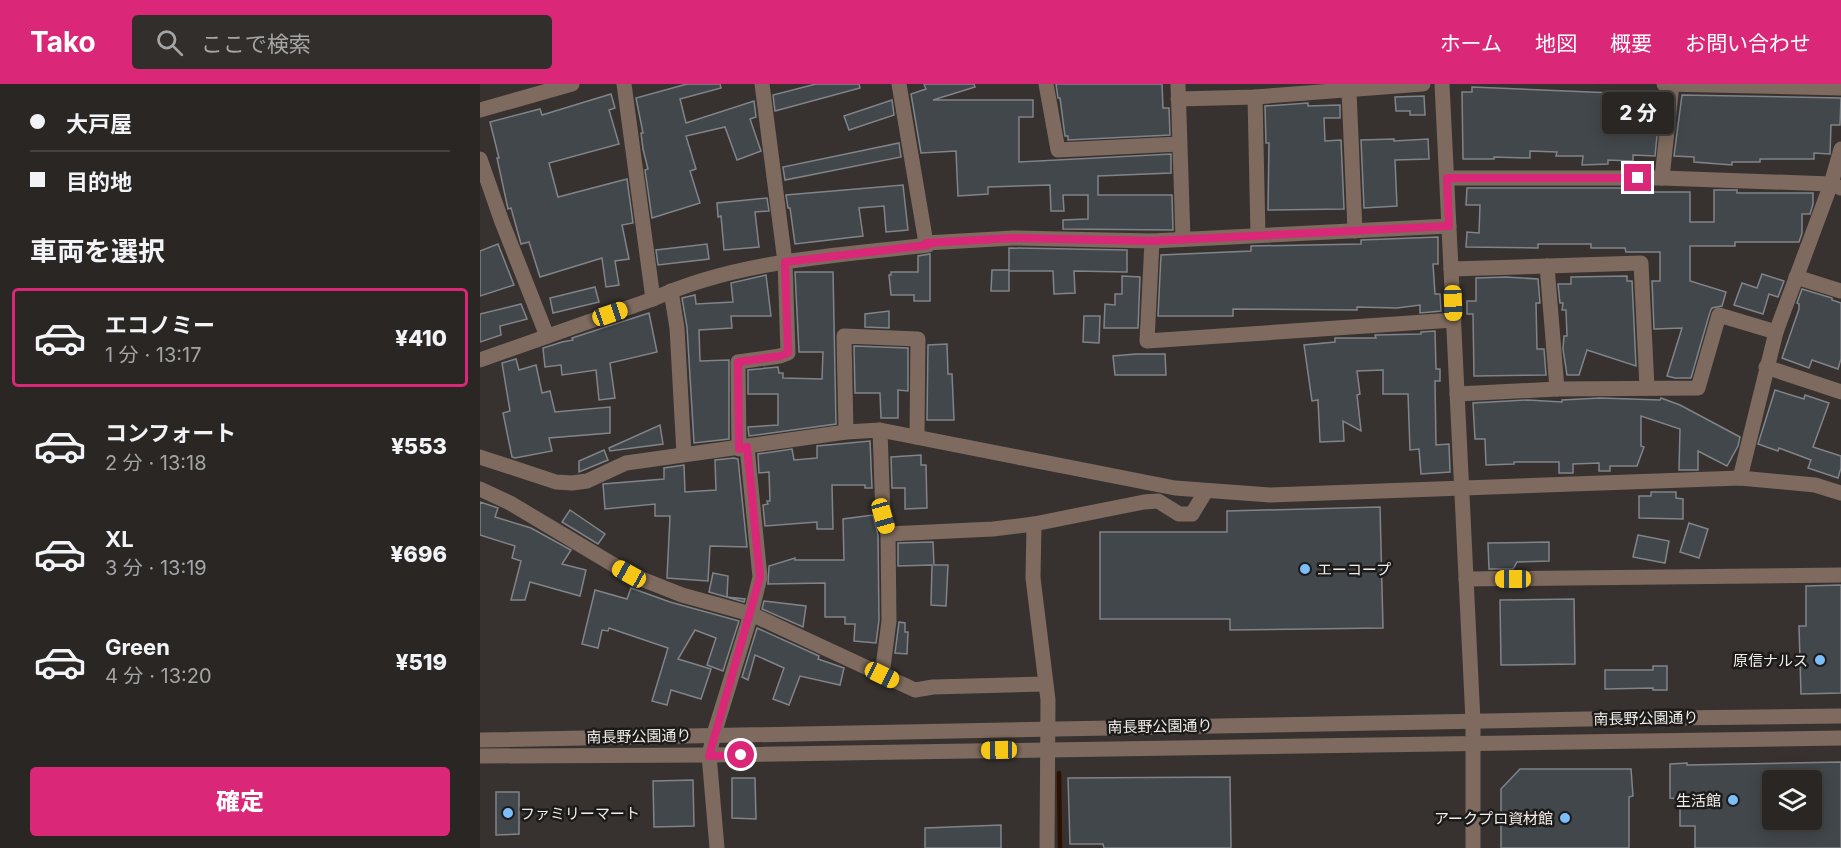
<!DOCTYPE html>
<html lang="ja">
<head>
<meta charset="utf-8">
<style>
	body { margin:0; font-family:Inter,"Noto Sans JP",sans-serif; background:#312e2b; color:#f1f3f6; height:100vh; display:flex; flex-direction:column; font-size:22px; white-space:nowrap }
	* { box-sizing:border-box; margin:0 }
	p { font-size:20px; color:#a5a5a6 }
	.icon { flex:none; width:33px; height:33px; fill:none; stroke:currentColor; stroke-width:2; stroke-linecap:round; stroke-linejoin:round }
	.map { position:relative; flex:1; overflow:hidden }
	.sheet { display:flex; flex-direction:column; background:#292623; width:480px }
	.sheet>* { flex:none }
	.guide { display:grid; align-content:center; height:132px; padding:0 30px; background:#292623 }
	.buttons { position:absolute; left:1282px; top:686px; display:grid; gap:12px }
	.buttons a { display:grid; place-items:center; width:60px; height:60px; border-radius:6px; background:#292623; box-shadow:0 3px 15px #0003,0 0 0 2px #454341; font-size:30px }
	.end { position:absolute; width:27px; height:27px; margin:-14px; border:8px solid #db2777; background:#fff; box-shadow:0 0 0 3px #fff }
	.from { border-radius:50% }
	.bubble { position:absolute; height:42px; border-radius:6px; background:#292623; box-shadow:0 3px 15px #0003,0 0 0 2px #454341; font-size:20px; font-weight:800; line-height:42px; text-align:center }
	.car { position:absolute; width:18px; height:36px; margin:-18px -9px; border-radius:8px; box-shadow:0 0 4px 2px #0007; background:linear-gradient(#f5c518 24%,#345 0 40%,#f5c518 0 76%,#345 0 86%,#f5c518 0) }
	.guide b { display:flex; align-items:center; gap:21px; height:57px; font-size:22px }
	.guide b+b { border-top:2px solid #454341 }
	.guide i { width:15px; height:15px; background:#f1f3f6 }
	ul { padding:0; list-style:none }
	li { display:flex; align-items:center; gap:18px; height:99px; margin:0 12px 9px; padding:0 18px; border:3px solid transparent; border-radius:6px }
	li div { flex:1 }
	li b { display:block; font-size:22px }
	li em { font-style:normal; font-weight:800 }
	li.on { border-color:#db2777 }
	li>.icon { width:54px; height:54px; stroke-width:1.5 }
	h2 { padding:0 30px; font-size:27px; line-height:72px }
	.primary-button { display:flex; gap:12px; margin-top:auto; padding:12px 30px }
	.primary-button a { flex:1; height:69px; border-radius:6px; background:#db2777; color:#fff; font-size:24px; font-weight:800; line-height:69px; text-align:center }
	header { display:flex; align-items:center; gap:36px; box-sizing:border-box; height:84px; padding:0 30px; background:#db2777; color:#fff }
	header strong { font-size:28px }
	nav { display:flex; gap:33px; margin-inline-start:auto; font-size:21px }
	.search { width:420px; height:54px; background:#312e2b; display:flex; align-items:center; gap:15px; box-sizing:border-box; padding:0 21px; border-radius:6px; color:#a5a5a6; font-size:22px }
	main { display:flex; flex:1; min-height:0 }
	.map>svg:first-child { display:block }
</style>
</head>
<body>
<header>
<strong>Tako</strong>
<div class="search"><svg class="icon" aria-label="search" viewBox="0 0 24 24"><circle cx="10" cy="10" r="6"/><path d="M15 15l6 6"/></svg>ここで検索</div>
<nav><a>ホーム</a><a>地図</a><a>概要</a><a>お問い合わせ</a></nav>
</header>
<main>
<section class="sheet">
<div class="guide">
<b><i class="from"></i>大戸屋</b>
<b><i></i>目的地</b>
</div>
<h2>車両を選択</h2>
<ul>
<li class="on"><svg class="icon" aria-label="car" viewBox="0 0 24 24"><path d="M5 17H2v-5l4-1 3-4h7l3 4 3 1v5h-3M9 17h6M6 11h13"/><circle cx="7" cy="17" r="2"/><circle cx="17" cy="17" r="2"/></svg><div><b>エコノミー</b><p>1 分 · 13:17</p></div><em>¥410</em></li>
<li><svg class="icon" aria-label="car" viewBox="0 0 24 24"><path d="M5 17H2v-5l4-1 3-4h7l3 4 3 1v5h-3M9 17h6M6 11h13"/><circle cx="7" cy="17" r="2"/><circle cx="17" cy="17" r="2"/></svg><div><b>コンフォート</b><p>2 分 · 13:18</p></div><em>¥553</em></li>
<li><svg class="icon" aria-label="car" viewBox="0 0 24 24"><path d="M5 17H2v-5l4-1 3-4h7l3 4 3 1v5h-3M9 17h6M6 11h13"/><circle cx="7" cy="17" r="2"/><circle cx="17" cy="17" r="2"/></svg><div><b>XL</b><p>3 分 · 13:19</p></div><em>¥696</em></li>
<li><svg class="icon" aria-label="car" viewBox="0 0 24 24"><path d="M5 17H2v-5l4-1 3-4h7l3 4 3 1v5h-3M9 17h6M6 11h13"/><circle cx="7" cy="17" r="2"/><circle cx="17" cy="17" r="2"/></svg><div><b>Green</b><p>4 分 · 13:20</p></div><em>¥519</em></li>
</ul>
<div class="primary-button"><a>確定</a></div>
</section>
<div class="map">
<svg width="1361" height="764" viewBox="0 0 1361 764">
	<rect width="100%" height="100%" fill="#37322f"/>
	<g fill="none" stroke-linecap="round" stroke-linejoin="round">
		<!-- stream -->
		<path stroke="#2c1000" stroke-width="4.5" d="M579 689 580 764"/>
	</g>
	<!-- building -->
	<g fill="#42474b" stroke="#808489" stroke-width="1.5" fill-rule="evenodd">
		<path d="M207 0H240L241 4 200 15 206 39 274 17 276 33 270 35 281 67 257 76 245 43 206 52 216 85 210 87 220 119 172 134 165 86 168 85 163 65 161 49H163L156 14Z"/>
		<path d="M336 0H379L380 4 295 27 293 11Z"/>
		<path d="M444 0H494L495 3 453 16H553V33H539V78L691 70V89L618 92V111H692L693 146 583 145V136L608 135V111H583L584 127H571L570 101 508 103V110L478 112 476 67 441 69 431 10 446 5Z"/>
		<path d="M576 0H682L683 24H689L690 51 588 56V52H585L580 14H578Z"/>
		<path d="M992 3 1181 11 1175 72 1153 71V77L1128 76V80L1102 81 1103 72H1076L1077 68 1050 67V74L1014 73V75H983L982 8H992Z"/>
		<path d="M131 10 135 24 129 26 139 60 69 79 78 113 147 95 153 139 142 141 149 175 135 177 139 201 126 203 122 174 60 193 49 158 41 160 31 124 28 125 17 74H19L10 38 60 25 62 31Z"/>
		<path d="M1202 11 1361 14 1360 41H1351L1350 70 1334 69V75H1280V78H1252V81L1214 78V73L1194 72Z"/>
		<path d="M944 12 945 31H930V27H916L915 13Z"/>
		<path d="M412 16 414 31 369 46 364 32Z"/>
		<path d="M828 19V22L860 21V34H844L845 57 861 56 864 125 788 126 789 59H786L785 22Z"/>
		<path d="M914 55V57L948 55 949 75 915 76 917 122 884 124 881 56Z"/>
		<path d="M419 59 421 73 305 96 303 83Z"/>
		<path d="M423 101 428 146 406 148 404 122 379 124 383 152 315 160 310 124H308L306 111Z"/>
		<path d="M987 104H1172V108H1210V138H1234V106H1257V109H1333V120L1330 130H1322V149L1319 158H1255V162H1210V197L1246 208 1242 222 1232 224 1230 228 1211 294H1195L1187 292 1202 244 1174 245 1172 197H1180V168H1146L1145 164H1111V160H1058V164L986 163 987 148 999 149 1000 121H986Z"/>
		<path d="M287 114 289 127 275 128 279 163 244 166 241 132 238 133 237 119Z"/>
		<path d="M958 153V180H953L955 210H960L961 227 940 229V221L917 224 877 223V226L753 225V232H678L681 171 771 167V162L881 160V156Z"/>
		<path d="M18 160 34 201 0 212V167Z"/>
		<path d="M227 160 229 175 178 181 176 166Z"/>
		<path d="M529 164 647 166V188L594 187 595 209 574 210 573 187H529V207H511L512 186H529Z"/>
		<path d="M450 170V217H434V211H411L409 191H411V188H438V172Z"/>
		<path d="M315 188H353L356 340 269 352 268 343 298 341V310H268V286L298 283 299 289H303V294L342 295 343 268H319Z"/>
		<path d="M1282 190 1304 197 1298 213 1289 210 1283 230 1254 221 1262 199 1277 204Z"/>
		<path d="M286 191 291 232H251L252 244 219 246 220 277 249 276V355L214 359 207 243 202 214 215 211 216 220 253 218 251 199Z"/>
		<path d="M642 192 660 193 658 244H624L625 220 635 221V210H642Z"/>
		<path d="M1147 192V197H1152L1156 282 1107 266 1099 291H1087L1083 265 1084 252H1087L1086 226H1082L1083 219H1080L1078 200H1091V193Z"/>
		<path d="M1026 193 1058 195 1060 219H1056L1057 265H1064L1066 291 994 292 993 230H987V217H996V194Z"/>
		<path d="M115 203 119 218 73 229 70 214Z"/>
		<path d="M1322 205 1352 214V216L1361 219V275L1358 285 1332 276 1329 284 1302 274 1319 225V220L1317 219Z"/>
		<path d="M41 220 47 235 20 242 21 251 0 258V230Z"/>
		<path d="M409 227V244L385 243V230Z"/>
		<path d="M169 229 177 268 130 279 135 314 119 316 116 286 82 291 81 281 65 283 63 264 82 258 93 256 92 254Z"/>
		<path d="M604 232H620L619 259 603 258Z"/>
		<path d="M955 247 956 285H960V297H955L956 361 969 360 970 388 941 390 939 365 930 366 928 310H903V286L877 287 880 310 877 311 881 347 863 337 864 357 840 358 838 316 832 317 824 261 855 258V254H896L895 251 941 250V248Z"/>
		<path d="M467 260 468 290H472L474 336H447L448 261Z"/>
		<path d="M374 262 428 264V307L418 306V334H401L400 309H375Z"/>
		<path d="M656 270H685L686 291H635L633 272Z"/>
		<path d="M36 275 39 286 56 281 62 309 70 307 75 328 130 323V349L69 354 72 367 35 374 32 373 23 329 30 327 22 279Z"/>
		<path d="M1295 306 1324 315 1325 311 1349 319 1333 363 1361 372V384L1358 394 1328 384 1331 376 1299 364 1298 367 1278 360Z"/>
		<path d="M1120 314 1180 316 1181 314 1200 321 1260 353 1258 362 1247 382 1218 367V386H1199L1200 345 1161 332V362L1164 363 1157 382H1130V387H1119V379L1093 380V389H1079V378H1034V380L1006 381 1005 355H995L993 319 1048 316 1082 318V316Z"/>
		<path d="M180 341 183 360 130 367 129 364Z"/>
		<path d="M390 357 392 404H385V401H352L353 445H337V438L285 442 283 421 288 420 287 417H290L289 388 279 389 278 370 312 365 314 376 337 374V362Z"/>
		<path d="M124 366 128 376 99 388V377Z"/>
		<path d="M441 371V381H446L447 424 425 425V404H412L411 373Z"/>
		<path d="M254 374 258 375 267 463 230 462 228 497 187 494 190 432H175V420L125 425 123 400 184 395V384L204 381 205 408 236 406 235 376Z"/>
		<path d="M1171 408H1196V414L1203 415V435L1159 434V412H1171Z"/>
		<path d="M0 418 18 424 15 433 51 444 91 466 82 480 106 486 100 512 50 498 45 516H31L41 477 32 474 35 462 0 451Z"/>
		<path d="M900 423 903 544 750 546V535H620V448H747V427Z"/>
		<path d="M90 426 125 450 118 460 82 438Z"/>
		<path d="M393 431 398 451 399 536 396 559 374 557 375 540H365V533H345V499L288 500 289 482 315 474V476H364L363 435Z"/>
		<path d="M1209 439 1228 445 1219 474 1200 468Z"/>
		<path d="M1158 451 1189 457 1185 479 1153 473Z"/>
		<path d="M453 458 454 481H468L466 522 451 521 452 481 418 482V459Z"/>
		<path d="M1069 458V477L1037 478 1033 485H1009L1008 459Z"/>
		<path d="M233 489 248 492 247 513 265 515 264 518 229 508Z"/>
		<path d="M1361 501V609L1321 610 1319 542H1326V502Z"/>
		<path d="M151 504 190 518 259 537 243 587 227 581 236 554 215 546 198 575 231 585 221 615 191 606 187 621 172 617 188 564 129 544 128 547 122 546 118 564 102 560 115 506 147 515Z"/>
		<path d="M1094 515 1095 580 1021 581 1020 516Z"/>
		<path d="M284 517 326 522 323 543 282 525Z"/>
		<path d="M419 538 425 539V548H428L427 570 415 569Z"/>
		<path d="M277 544 339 572 338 575 364 584 360 601 320 592 309 621 293 615 304 584 275 571 268 596 262 593Z"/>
		<path d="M1173 582H1187V606H1173V604L1125 605V586H1173Z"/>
		<path d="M1361 678V764H1215V742H1200V715L1190 714V680L1207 679V681ZM1293 696H1332V735H1293Z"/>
		<path d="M1040 685H1151L1153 712 1149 713V764H1021V705Z"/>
		<path d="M750 693 751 764H624L623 760H590L588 694Z"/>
		<path d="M252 694H275L276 735 252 734Z"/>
		<path d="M213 696 214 742 174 743 173 697Z"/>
		<path d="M16 708H39V750L16 751Z"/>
		<path d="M521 741V764H445V744Z"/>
	</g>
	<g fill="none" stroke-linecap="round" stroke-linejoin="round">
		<!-- minor -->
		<g stroke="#7e6a5e" stroke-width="15">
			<path d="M144 0 173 215"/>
			<path d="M419 0 446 159"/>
			<path d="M566 0 578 66 699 60"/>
			<path d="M698 0 703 155"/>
			<path d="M962 0 993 637V764"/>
			<path d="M1184 0 1361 4"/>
			<path d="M869 7 875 147"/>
			<path d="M775 13 778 151"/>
			<path d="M698 15 775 13 943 0"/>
			<path d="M0 26 92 0"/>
			<path d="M0 75 22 138 67 252"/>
			<path d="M967 94H1182L1351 100 1361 104"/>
			<path d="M1182 94 1192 0"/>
			<path d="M672 157 667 257 974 236"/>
			<path d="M1067 182 1077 305"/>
			<path d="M971 185 1161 179 1167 304"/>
			<path d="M1316 193 1361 207"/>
			<path d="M191 207 197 244 204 370"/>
			<path d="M0 276 173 215C258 176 356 172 448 161L446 159 533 154 672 157 969 142"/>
			<path d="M1286 283 1361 308"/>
			<path d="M977 310 1077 305 1218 304 1239 231 1296 248"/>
			<path d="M400 346 403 432 408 450 409 537 402 591"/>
			<path d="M366 348 364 252 438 255 437 353"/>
			<path d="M259 365 258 278 300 272 308 269 305 178 282 0"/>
			<path d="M0 373 76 398 92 399 107 397 146 379 366 348 400 346 695 404 790 411 1260 394 1335 401 1361 409"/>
			<path d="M1260 394 1296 248 1351 100 1361 65"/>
			<path d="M0 405 30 419 149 490 202 511 271 530 435 606 453 603 565 600"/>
			<path d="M554 440 553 494 568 616 567 764"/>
			<path d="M408 450 513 445 554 440 664 418 678 417 699 430H712L726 407"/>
			<path d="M986 495 1361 491"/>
			<path d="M0 656 1106 635 1361 632"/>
			<path d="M0 672 229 671 1361 654"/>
			<path d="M237 764 229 671 234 650 271 530 280 493 267 363"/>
		</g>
	</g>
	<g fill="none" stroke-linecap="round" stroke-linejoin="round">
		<!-- route -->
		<path stroke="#db2777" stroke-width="8" d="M261 671 229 672 280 493 267 363 259 365 258 278 300 272 308 269 305 178 448 161 446 159 532 154 672 157 969 142 967 94H1158"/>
	</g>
	<!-- markers -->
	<g fill="#7cbef9" stroke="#1d1b19" stroke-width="2">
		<circle cx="825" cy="485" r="6"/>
		<circle cx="1340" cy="576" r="6"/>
		<circle cx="1253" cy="716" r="6"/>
		<circle cx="28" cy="729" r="6"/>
		<circle cx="1085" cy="734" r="6"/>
	</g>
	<g text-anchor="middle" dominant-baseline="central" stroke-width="5" stroke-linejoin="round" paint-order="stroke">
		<!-- poi labels -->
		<g font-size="15" fill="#f0edeb" stroke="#1d1b19" text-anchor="end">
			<text x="837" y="485" text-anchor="start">エーコープ</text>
			<text x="1328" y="576">原信ナルス</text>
			<text x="1241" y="716">生活館</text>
			<text x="40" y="729" text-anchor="start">ファミリーマート</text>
			<text x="1073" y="734">アークプロ資材館</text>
		</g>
		<!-- street labels -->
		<g font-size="15" fill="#f0edeb" stroke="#1d1b19">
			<text transform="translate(1166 634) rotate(-1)">南長野公園通り</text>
			<text transform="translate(680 642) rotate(-1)">南長野公園通り</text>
			<text transform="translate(159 652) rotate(-1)">南長野公園通り</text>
		</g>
	</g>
</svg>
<div class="buttons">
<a><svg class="icon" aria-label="layers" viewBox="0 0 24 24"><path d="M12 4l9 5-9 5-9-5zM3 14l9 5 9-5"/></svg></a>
</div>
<i class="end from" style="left:261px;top:671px"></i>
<i class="end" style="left:1158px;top:94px"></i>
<div class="bubble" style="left:1122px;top:8px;width:72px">2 分</div>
<i class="car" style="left:973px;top:219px;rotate:178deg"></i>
<i class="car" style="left:130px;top:230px;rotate:71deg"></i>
<i class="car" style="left:403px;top:432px;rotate:164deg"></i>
<i class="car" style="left:149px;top:490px;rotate:299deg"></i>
<i class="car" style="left:1033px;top:495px;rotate:270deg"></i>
<i class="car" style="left:402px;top:591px;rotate:116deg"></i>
<i class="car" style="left:519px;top:666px;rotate:269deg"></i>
</div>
</main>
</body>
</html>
